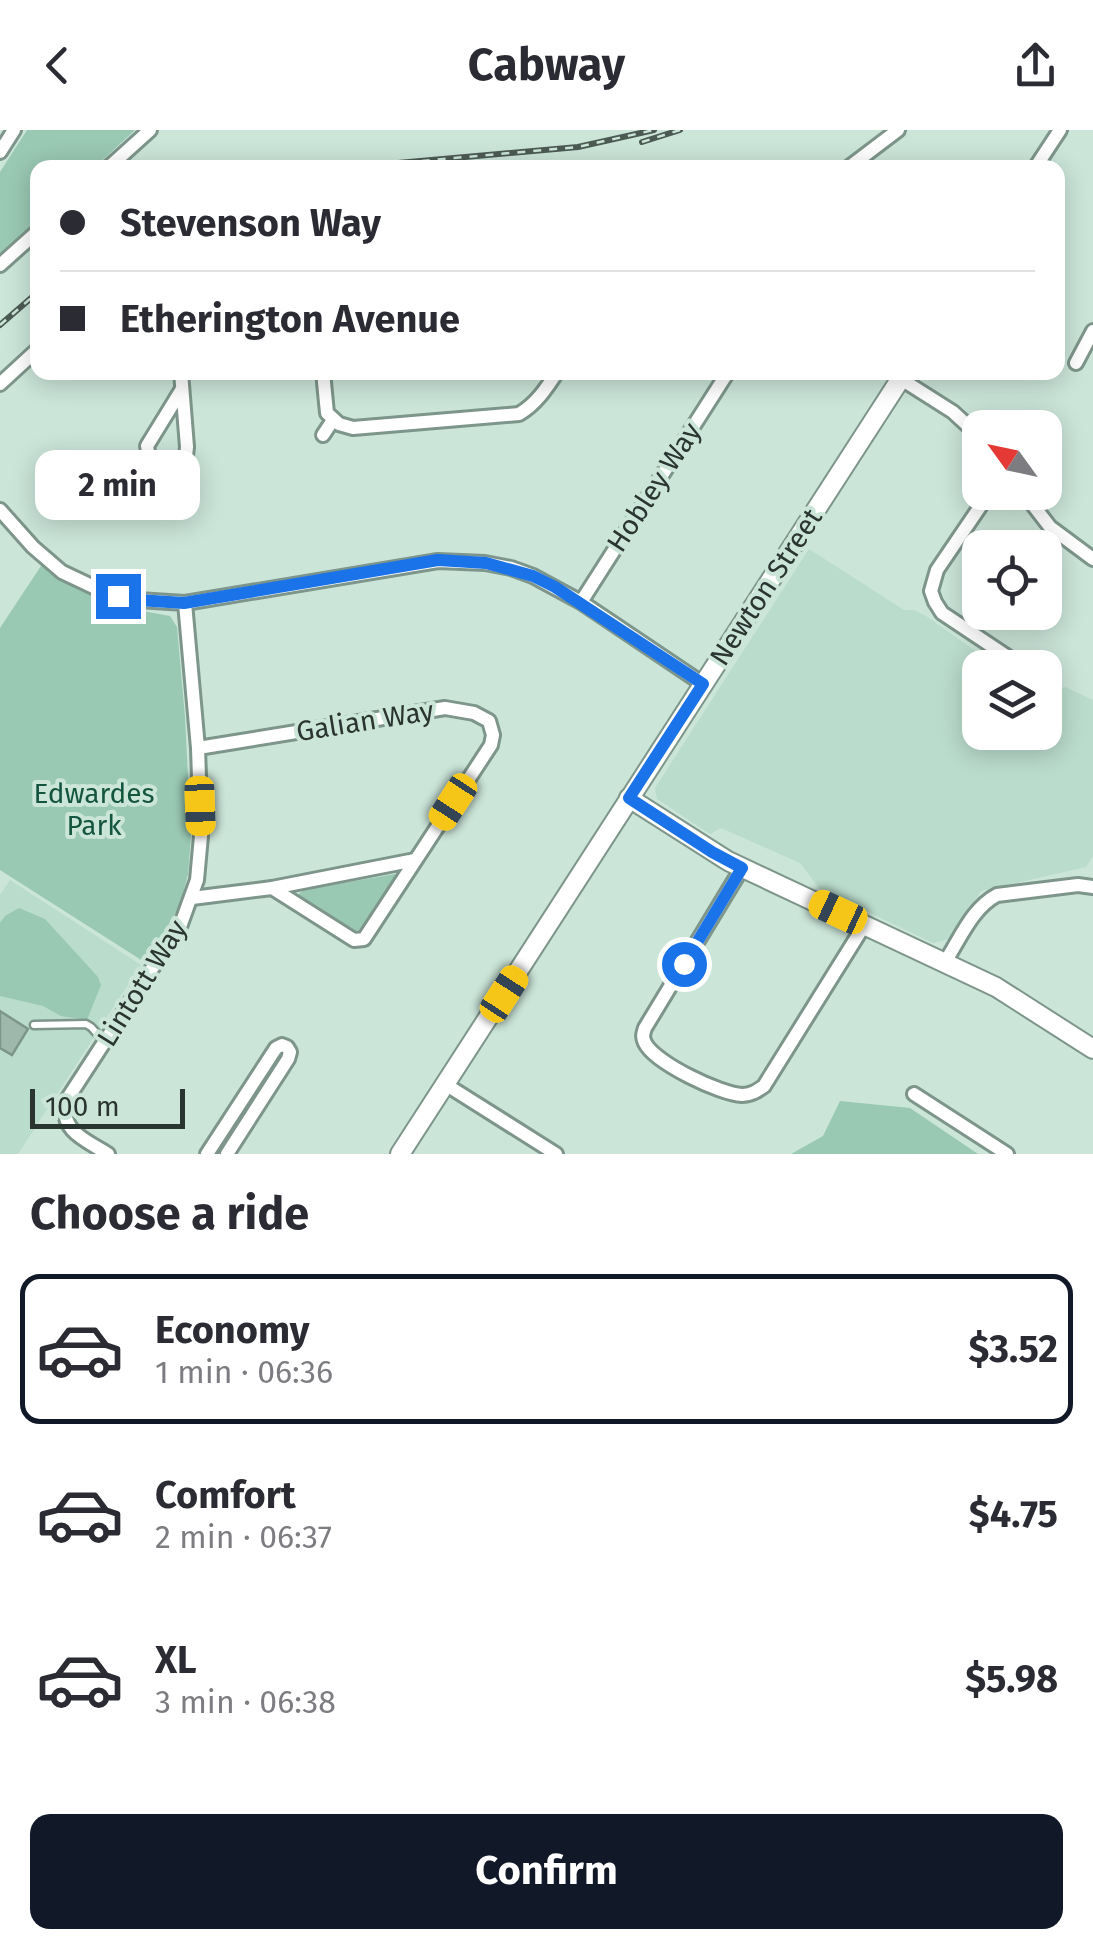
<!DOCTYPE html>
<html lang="en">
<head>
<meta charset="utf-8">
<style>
	body { margin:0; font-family:"Fira Sans",sans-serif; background:#f2f2f3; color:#2b2b33; height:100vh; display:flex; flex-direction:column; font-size:38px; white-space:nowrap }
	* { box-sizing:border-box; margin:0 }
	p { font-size:32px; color:#7c7c81 }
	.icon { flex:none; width:55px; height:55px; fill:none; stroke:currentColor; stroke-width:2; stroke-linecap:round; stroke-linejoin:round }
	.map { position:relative; height:1024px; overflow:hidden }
	.side { display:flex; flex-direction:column; background:#fff; flex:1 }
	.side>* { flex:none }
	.top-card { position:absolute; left:30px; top:30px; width:1035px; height:220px; border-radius:20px; box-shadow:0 5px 25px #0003; display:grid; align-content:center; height:220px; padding:0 30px; background:#fff }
	.needle { width:65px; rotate:303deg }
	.controls { position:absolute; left:962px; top:280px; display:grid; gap:20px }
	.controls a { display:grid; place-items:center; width:100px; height:100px; border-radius:20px; background:#fff; box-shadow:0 5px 25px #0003; font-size:50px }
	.scale { position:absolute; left:30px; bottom:25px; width:155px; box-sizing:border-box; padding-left:10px; border:5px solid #2a3430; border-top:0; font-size:28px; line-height:35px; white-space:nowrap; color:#2a3430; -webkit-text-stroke:8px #cbe5d9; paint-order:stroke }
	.end { position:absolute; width:45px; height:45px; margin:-22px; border:12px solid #1a73e8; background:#fff; box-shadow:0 0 0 5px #fff }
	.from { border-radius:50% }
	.bubble { position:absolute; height:70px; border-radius:20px; background:#fff; box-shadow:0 5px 25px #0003; font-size:32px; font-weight:700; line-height:70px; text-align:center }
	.car { position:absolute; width:30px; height:60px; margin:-30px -15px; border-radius:12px; box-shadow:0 0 8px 2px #0007; background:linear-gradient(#f5c518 24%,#345 0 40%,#f5c518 0 76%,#345 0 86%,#f5c518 0) }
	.top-card b { display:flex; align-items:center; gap:35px; height:95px; font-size:38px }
	.top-card b+b { border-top:2px solid #e1e1e2 }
	.top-card i { width:25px; height:25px; background:#2b2b33 }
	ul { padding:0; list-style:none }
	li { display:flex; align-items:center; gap:30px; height:150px; margin:0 20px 15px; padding:0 10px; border:5px solid transparent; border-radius:20px }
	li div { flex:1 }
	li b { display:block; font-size:38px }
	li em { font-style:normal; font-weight:700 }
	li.on { border-color:#111827 }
	li>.icon { width:90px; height:90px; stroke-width:1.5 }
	h2 { padding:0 30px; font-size:45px; line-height:120px }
	.action { display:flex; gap:20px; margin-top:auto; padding:20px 30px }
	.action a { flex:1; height:115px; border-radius:20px; background:#111827; color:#fff; font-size:40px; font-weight:700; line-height:115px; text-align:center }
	header { display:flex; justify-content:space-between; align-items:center; height:130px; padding:0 30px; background:#fff; font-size:45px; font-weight:700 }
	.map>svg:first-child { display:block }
</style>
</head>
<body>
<header><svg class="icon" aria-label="back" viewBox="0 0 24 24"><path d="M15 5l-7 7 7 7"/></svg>Cabway<svg class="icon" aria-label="share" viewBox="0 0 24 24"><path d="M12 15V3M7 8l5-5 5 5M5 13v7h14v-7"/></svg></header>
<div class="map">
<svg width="1093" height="1024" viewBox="0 0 1093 1024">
	<rect width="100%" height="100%" fill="#cbe5d9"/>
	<!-- built -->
	<g fill="#badccd">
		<path d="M809 419 904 480H914L926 486 995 535 996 537 980 538V602H1045V564L1065 557 1093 570V726L1086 737 981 761 949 809 933 813 820 759 800 733 721 698 710 704 657 669 655 658Z"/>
		<path d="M10 750 141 835 18 1024H0V765Z"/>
	</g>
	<!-- green -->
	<g fill="#99c8b3">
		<path d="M27 0H135L95 37 38 38 37 91 0 125V42Z"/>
		<path d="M41 436 79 460 126 478 170 486 177 497 185 587 191 707 188 744 180 775 146 833 0 740V498Z"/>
		<path d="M395 744 400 749 367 798 354 801 298 765 303 760Z"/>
		<path d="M19 778 45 789 98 847 101 855 87 890 61 886 43 876 0 866V793L5 786Z"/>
		<path d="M840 971 910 978 978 1024H791L823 1006Z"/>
	</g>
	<!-- building -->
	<path fill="#9eb8ac" stroke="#7d968b" stroke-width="2.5" d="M0 881 28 899 12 925 0 918Z"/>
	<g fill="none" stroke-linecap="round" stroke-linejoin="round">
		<!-- lane casing -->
		<g stroke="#7d958a" stroke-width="11">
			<path id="lane" d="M34 895 86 894 91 897 104 911"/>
		</g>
		<!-- street casing -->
		<g stroke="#7d958a" stroke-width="18">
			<g id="street">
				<path d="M0 22 14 0"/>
				<path d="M108 38 150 0"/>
				<path d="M848 38 898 0"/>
				<path d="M1035 38 1060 0"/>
				<path d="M0 135 38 101"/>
				<path d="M1076 233 1093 201"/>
				<path d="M181 242 187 317 186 326 174 337H159L149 327 147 316 182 259"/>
				<path d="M323 242 327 283 339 294 353 298 519 284C536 274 546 259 557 242"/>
				<path d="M901 249 953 282 980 307"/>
				<path d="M0 254 38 219"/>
				<path d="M323 305 333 290"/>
				<path d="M990 362 937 440 931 461 935 472 942 483 1008 527 1019 538"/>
				<path d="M1023 362 1050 397 1093 429"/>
				<path d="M0 380 33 417 62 442 100 460 138 470 185 473 438 431 485 433 511 438 533 446 581 472 703 554"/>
				<path d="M581 472 728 242"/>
				<path d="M198 618 445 578 474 583 489 591 493 605 491 615 364 809 354 810 272 758"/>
				<path d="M742 738 645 898C643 904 642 907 645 913 655 933 720 964 742 965 751 965 757 961 764 956L865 794"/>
				<path d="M192 768 272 758 415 730"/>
				<path d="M945 832C960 809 972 778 997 765L1078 755 1093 757"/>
				<path d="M445 954 556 1024"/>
				<path d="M914 964 1007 1024"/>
				<path d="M108 1024C86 1010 59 1001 66 971L181 794 197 750 201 706 198 618 185 473"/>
				<path d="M207 1024 276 918 282 915 287 917 290 922 288 929 227 1024"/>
			</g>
		</g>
		<!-- secondary casing -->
		<g stroke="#7d958a" stroke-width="22">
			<g id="secondary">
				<path d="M629 668 728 731 996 857 1093 919"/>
				<path d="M400 1024 905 242"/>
			</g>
		</g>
		<!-- lane -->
		<use href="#lane" stroke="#fff" stroke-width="6"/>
		<!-- street -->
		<use href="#street" stroke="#fff" stroke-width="12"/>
		<!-- secondary -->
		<use href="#secondary" stroke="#fff" stroke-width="18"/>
		<!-- rail casing -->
		<g stroke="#4c5a54" stroke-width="6">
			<g id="rail">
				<path d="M642 12 680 0"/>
				<path d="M342 38 578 17 654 0"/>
				<path d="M0 195 38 162"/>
			</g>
		</g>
		<!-- rail -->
		<use href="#rail" stroke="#cbe5d9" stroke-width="2.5" stroke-dasharray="8" stroke-linecap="butt"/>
	</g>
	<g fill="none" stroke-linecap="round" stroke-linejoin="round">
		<!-- route -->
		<path stroke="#1a73e8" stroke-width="12" d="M118 466 138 470 184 473 438 430 486 433 533 446 555 457 703 554 629 668 712 722 742 738 684 834"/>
	</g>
	<g text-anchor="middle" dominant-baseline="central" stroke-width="8" stroke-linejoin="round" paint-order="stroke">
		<!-- street labels -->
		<g font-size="28" fill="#2a3430" stroke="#cbe5d9">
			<text transform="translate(654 357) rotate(-57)">Hobley Way</text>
			<text transform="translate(766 457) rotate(-57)">Newton Street</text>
			<text transform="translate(365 591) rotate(-9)">Galian Way</text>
			<text transform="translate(142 853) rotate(-58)">Lintott Way</text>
		</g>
		<!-- park labels -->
		<g font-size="28" fill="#13553f" stroke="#cbe5d9">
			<text x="94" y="663">Edwardes<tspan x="94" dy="32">Park</tspan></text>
		</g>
	</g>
</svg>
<div class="controls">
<a><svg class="needle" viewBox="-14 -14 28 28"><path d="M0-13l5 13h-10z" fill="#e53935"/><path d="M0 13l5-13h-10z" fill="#7c7c81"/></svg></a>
<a><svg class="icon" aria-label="locate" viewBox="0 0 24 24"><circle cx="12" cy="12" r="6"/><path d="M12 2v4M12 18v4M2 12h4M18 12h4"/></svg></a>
<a><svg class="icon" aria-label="layers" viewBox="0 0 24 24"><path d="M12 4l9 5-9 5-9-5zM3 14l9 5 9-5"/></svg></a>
</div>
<div class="scale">100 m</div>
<i class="end from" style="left:684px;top:834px"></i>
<i class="end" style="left:118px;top:466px"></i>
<div class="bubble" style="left:35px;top:320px;width:165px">2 min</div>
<i class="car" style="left:453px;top:672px;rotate:213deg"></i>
<i class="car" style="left:200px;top:676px;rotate:178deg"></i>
<i class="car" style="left:838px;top:782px;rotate:295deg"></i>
<i class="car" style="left:504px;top:864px;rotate:33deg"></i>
<div class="top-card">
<b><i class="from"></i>Stevenson Way</b>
<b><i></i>Etherington Avenue</b>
</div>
</div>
<section class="side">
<h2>Choose a ride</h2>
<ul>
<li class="on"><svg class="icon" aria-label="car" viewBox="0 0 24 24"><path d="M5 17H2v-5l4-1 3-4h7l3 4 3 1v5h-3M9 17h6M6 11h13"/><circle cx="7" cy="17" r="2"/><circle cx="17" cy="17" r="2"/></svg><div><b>Economy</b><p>1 min · 06:36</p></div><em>$3.52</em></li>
<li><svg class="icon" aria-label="car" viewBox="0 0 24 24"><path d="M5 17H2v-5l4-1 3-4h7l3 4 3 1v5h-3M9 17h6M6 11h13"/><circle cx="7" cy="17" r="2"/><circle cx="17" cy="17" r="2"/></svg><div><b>Comfort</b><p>2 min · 06:37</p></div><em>$4.75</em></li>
<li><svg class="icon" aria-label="car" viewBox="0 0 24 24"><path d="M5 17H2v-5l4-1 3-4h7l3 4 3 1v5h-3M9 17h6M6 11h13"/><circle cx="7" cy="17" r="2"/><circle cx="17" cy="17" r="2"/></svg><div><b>XL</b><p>3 min · 06:38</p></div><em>$5.98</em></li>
</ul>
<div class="action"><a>Confirm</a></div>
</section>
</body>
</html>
